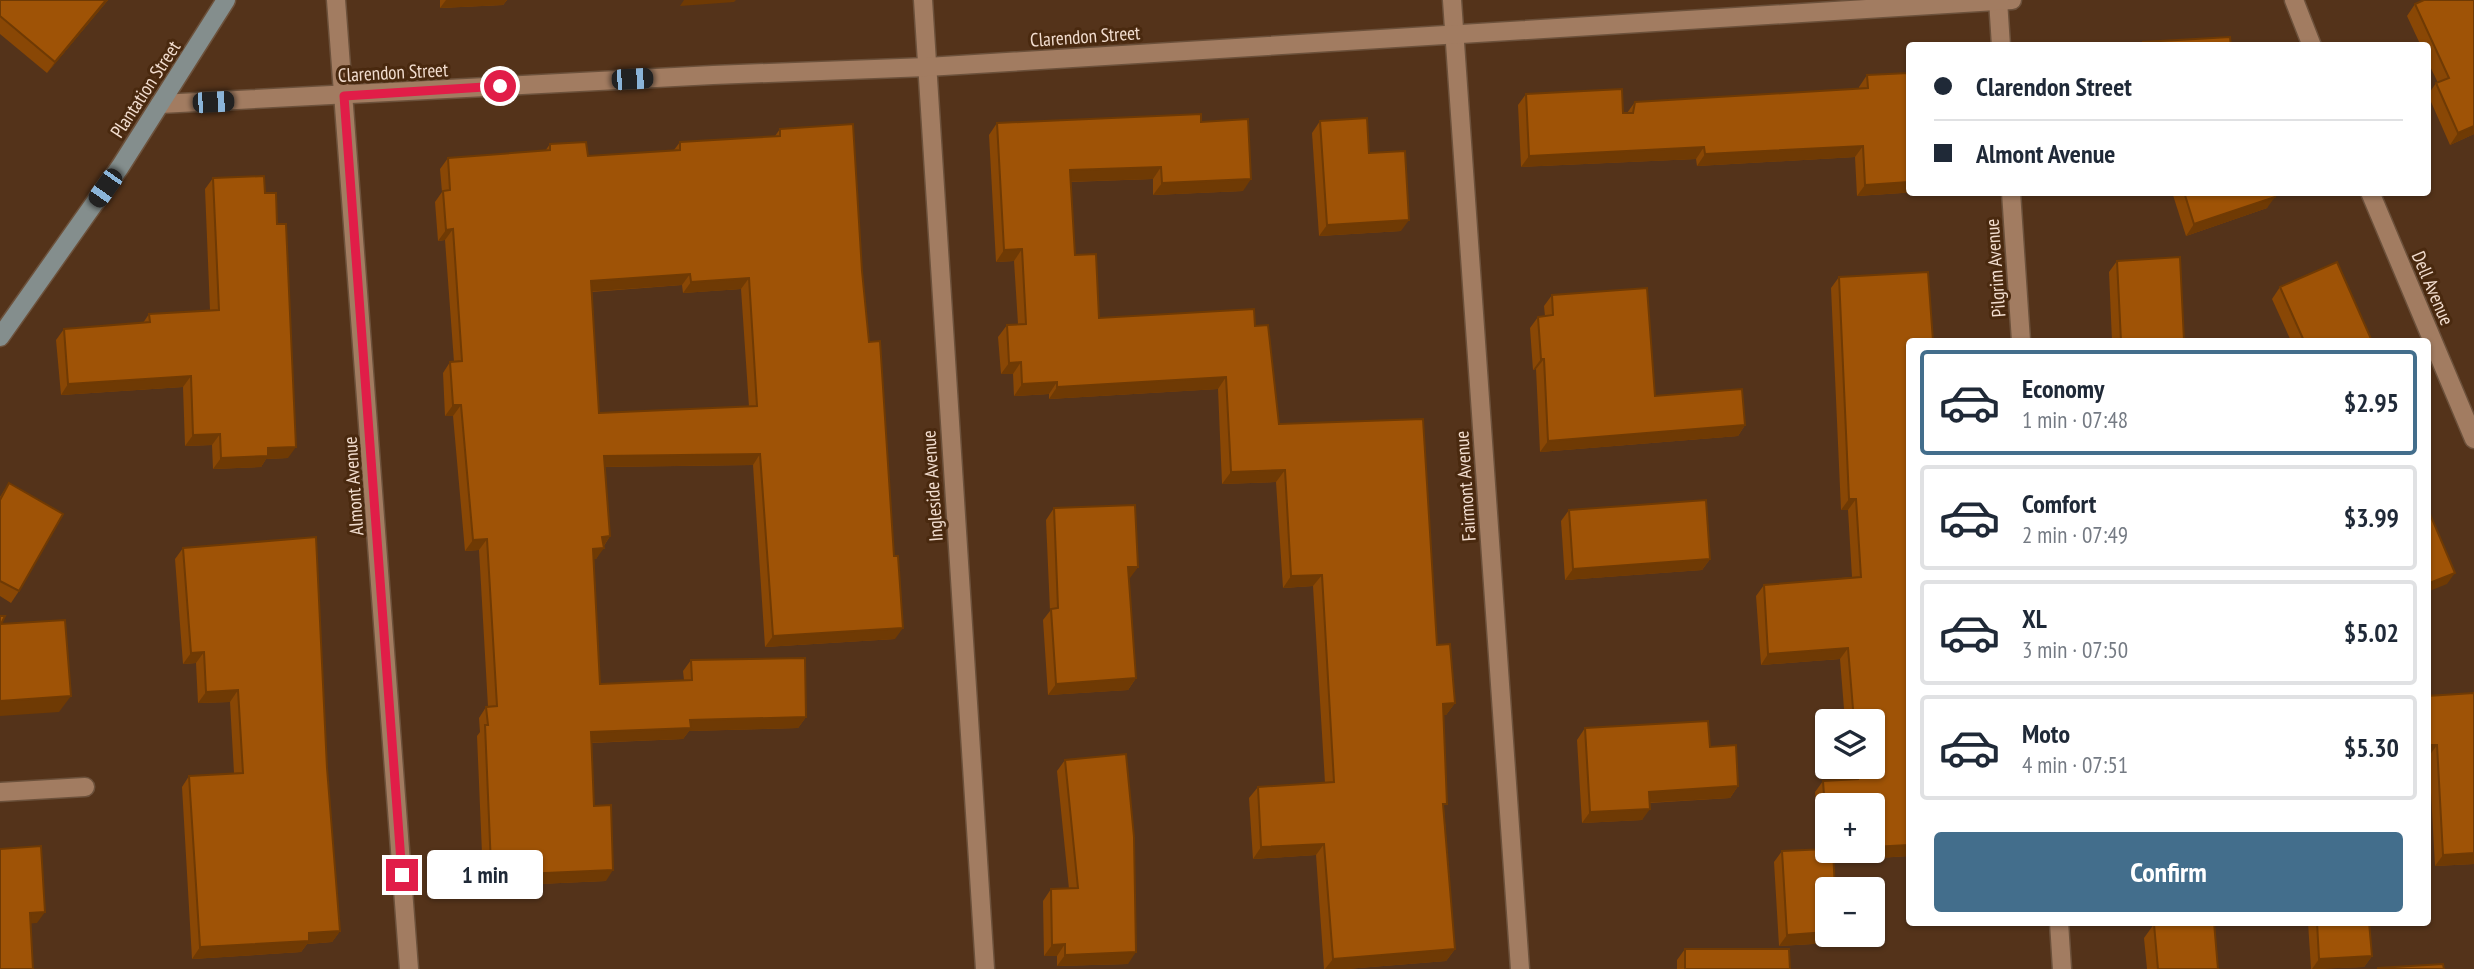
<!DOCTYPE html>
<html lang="en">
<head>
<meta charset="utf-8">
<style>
	body { margin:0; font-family:"PT Sans Narrow",sans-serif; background:#f2f2f3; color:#1f2937; height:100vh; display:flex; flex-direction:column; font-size:26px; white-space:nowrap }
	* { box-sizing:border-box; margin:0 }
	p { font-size:23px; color:#747a83 }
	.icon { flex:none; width:38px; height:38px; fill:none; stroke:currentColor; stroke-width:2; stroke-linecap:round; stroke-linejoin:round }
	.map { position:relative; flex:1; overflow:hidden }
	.panel { position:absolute; left:1906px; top:338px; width:525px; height:588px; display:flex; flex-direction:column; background:#fff; border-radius:7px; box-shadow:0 2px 5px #0004 }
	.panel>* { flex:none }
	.guide { position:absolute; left:1906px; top:42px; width:525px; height:154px; border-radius:7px; box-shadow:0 2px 5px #0004; display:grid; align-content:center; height:154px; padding:0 28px; background:#fff }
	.tools { position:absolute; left:1815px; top:709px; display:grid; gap:14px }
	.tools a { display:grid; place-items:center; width:70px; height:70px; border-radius:7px; background:#fff; box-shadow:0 2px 5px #0004; font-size:35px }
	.end { position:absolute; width:32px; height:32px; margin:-16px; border:9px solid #e11d48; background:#fff; box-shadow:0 0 0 4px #fff }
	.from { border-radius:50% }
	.bubble { position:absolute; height:49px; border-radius:7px; background:#fff; box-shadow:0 2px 5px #0004; font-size:23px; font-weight:700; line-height:49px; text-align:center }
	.car { position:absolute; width:21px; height:42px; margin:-21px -10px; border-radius:9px; box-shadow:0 0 5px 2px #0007; background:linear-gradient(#222 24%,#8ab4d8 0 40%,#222 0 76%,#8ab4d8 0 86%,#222 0) }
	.guide b { display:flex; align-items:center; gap:24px; height:66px; font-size:26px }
	.guide b+b { border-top:2px solid #e0e1e3 }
	.guide i { width:18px; height:18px; background:#1f2937 }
	ul { padding:12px 0 0; list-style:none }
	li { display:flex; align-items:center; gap:21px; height:105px; margin:0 14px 10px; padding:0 14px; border:4px solid #e0e1e3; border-radius:7px }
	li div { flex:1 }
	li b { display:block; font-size:26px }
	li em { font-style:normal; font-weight:700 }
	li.selected { border-color:#436e8c }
	li>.icon { width:63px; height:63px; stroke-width:1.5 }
	.cta { display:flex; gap:14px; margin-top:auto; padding:14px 28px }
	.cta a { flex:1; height:80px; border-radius:7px; background:#436e8c; color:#fff; font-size:28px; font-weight:700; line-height:80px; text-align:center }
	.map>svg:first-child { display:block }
</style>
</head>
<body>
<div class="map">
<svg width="2474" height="969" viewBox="0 0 2474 969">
	<rect width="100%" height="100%" fill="#54331a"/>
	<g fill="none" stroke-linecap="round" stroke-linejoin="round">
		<!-- lane casing -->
		<g stroke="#6c513b" stroke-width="21">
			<path id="lane" d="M0 792 85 787"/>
		</g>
		<!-- street casing -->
		<g stroke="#6c513b" stroke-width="21">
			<g id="street">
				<path d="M336 0 409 969"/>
				<path d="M923 0 985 969"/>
				<path d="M1452 0 1520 969"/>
				<path d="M1998 0 2001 46"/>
				<path d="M2294 0 2312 46"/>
				<path d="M160 104 713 75 927 67 2012 0"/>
				<path d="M2011 192 2021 341"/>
				<path d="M2370 192 2474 439"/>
				<path d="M2059 922 2062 969"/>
			</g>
		</g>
		<!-- secondary casing -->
		<g stroke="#6c513b" stroke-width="21">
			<path id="secondary" d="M0 337 120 167 226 0"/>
		</g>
		<!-- lane -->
		<use href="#lane" stroke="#a27c61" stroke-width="18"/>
		<!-- street -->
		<use href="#street" stroke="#a27c61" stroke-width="18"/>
		<!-- secondary -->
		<use href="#secondary" stroke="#848e8d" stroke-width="18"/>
	</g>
	<!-- wall -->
	<g fill="#894705" fill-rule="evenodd">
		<path d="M0 0H108L47 73 0 34Z"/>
		<path d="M440 0H507L503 5 440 8Z"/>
		<path d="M2424 0 2474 134 2450 145 2428 95 2436 83H2438L2427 60V46H2421L2407 16 2415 4Z"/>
		<path d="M1867 75 1909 192H1917L1857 196 1855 157 1697 166 1696 159 1521 167 1518 105 1526 94 1627 113 1635 102 1859 89V87Z"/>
		<path d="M1320 121 1369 153 1401 231 1319 236 1312 133Z"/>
		<path d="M1201 122 1243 191 1153 195V179L1070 182 1075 255 1099 318 1255 326 1279 424 1437 645 1455 703 1446 715H1444V809L1455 949 1446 961 1346 969H1324L1316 855 1253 859 1249 798 1258 787 1325 783 1313 586 1283 588 1276 482 1222 484 1218 389 1049 399V394L1014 396 1013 374H1001L998 337 1007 325 1018 324 1014 261 996 262 989 135 997 123Z"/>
		<path d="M780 129 862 271 895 639 765 647 753 465 605 467 610 536 596 559H594L600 684 684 680 683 671 691 660 806 717 798 728 689 731 683 739 591 743 594 806 606 881 515 885V877H483L477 736 480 732 479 718 486 707H488L479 550 465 551 453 416H445L443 373 450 362H454L445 240 438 241 435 202 442 192 440 169 448 158 545 151 550 144 588 156 674 150 680 142 775 136ZM682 285 683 293 741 289 749 407 599 413 592 292Z"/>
		<path d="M213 178 265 193 288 458 266 459 261 467 213 469 212 445 185 446 183 387 61 395 56 340 64 329 143 323 149 314 210 310 205 189Z"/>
		<path d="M2172 192H2273L2267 208 2186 236Z"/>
		<path d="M2117 261 2184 341H2112L2109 272Z"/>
		<path d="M1839 277 1909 341V856L1833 861 1827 934H1836L1830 943 1779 946 1774 862 1782 851 1819 849 1815 792 1823 781 1849 779 1848 766H1872V721H1845L1840 659 1761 665 1756 596 1764 585 1852 577 1848 510H1841L1831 288ZM1827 805 1872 850H1827Z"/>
		<path d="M2280 287 2372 341H2291L2272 299Z"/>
		<path d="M1552 295 1655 396 1745 425 1738 436 1540 452 1536 369 1533 370 1530 328 1538 317 1545 316 1544 306Z"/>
		<path d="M9 483 19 591 11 603 0 596V497Z"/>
		<path d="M1054 508 1138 567 1129 578 1136 678 1128 690 1048 695 1043 620 1050 611 1046 520Z"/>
		<path d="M1569 510 1710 559 1702 570 1565 580 1561 521Z"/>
		<path d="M183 548 327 768 340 931 332 942 307 944 301 952 192 959 182 787 189 776 234 773 230 702 198 703 196 663 183 664 175 559Z"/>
		<path d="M2474 693V864L2435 866 2429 756H2427Z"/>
		<path d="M1585 728 1710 747 1738 786 1730 798 1650 803 1642 820 1582 823 1577 740Z"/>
		<path d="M1065 760 1128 964 1057 966V956H1044L1043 901 1051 889H1069L1057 771Z"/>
		<path d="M2161 922H2214L2218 969H2147L2144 938 2154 924 2161 923Z"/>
		<path d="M2308 922H2369L2372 956 2364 967 2311 969Z"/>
		<path d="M1685 949 1790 969H1677V960Z"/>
	</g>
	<!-- shaded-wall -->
	<g fill="#6f3a04">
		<path d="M106 0H108L47 73 55 62Z"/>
		<path d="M446 0H507L503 5 440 8Z"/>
		<path d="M684 0H736L734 2 680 6Z"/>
		<path d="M2474 126V134L2450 145 2458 133Z"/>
		<path d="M1863 146 1855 157 1697 166 1705 154Z"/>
		<path d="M1704 147 1696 159 1521 167 1529 156Z"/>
		<path d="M1161 167 1153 179 1061 182 1070 170Z"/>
		<path d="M1251 179 1243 191 1153 195 1162 183Z"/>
		<path d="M1909 182V192H1917L1857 196 1865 185Z"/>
		<path d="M2275 197 2267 208 2186 236 2194 224Z"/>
		<path d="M1409 220 1401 231 1319 236 1327 225Z"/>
		<path d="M453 229 445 240 438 241 446 230Z"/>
		<path d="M1022 249 1014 261 996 262 1004 250Z"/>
		<path d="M690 274 682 285 583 292 591 281Z"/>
		<path d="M749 278 741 289 683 293 691 282Z"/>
		<path d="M1541 359H1544L1536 369 1533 370Z"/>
		<path d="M1021 362 1013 374H1001L1009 363Z"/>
		<path d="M191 376 183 387 61 395 68 384Z"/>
		<path d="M1226 377 1218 389 1049 399 1057 387Z"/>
		<path d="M1057 382 1049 394 1014 396 1022 384Z"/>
		<path d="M453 405H461L453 416H445Z"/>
		<path d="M1745 425 1738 436 1540 452 1548 441Z"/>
		<path d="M220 434 212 445 185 446 193 435Z"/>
		<path d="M296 447 288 458 266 459 261 467 213 469 221 458 268 448Z"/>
		<path d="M760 454 753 465 596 467 604 456Z"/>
		<path d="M1285 470 1276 482 1222 484 1231 472Z"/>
		<path d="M1849 499H1856L1848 510H1841Z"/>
		<path d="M610 536 603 547 602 537Z"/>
		<path d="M487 539 479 550 465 551 473 540Z"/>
		<path d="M604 548 596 559 585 560 593 549Z"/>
		<path d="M1710 559 1702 570 1565 580 1573 569Z"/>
		<path d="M1128 567H1138L1130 578 1120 579Z"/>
		<path d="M2455 573 2447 584 2427 592V584Z"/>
		<path d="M1322 575 1313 586 1283 588 1291 576Z"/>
		<path d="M903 628 895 639 765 647 773 636Z"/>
		<path d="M1848 648 1840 659 1761 665 1768 654Z"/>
		<path d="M204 652 196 663 183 664 191 653Z"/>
		<path d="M1136 678 1128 690 1048 695 1056 684Z"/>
		<path d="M238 690 230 702 198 703 206 692Z"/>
		<path d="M71 696 59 712 0 716V701Z"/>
		<path d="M1455 703 1446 715H1435L1443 704Z"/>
		<path d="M806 717 798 728 689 731 683 739 583 743 591 732 690 720Z"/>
		<path d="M2427 745H2437L2429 756H2427Z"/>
		<path d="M1738 786 1730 798 1641 803 1649 792Z"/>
		<path d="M1650 809 1642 820 1582 823 1590 812Z"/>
		<path d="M1324 844 1316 855 1253 859 1261 847Z"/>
		<path d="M1909 845V856L1825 861 1832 850H1872V847Z"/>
		<path d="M2474 853V864L2435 866 2443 855Z"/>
		<path d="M491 866H522L515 877H483Z"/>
		<path d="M613 870 606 881 515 885 523 874Z"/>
		<path d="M45 912 37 923 22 924 30 913Z"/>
		<path d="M340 931 332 942 307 944 301 952 192 959 200 947 309 933Z"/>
		<path d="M1827 932V934H1836L1830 943 1779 946 1787 935Z"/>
		<path d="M1065 944 1057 956H1044L1052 945Z"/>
		<path d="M1455 949 1446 961 1346 969H1325L1333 959Z"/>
		<path d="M1136 952 1128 964 1057 966 1065 955Z"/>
		<path d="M2372 956 2364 967 2312 969 2319 959Z"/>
	</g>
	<!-- building -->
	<g fill="#9f5306" stroke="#6f3a04" stroke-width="2" fill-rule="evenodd">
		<path d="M0 0H106L55 62 0 16Z"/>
		<path d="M2424 0H2474V126L2458 133 2436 83 2449 78 2415 4Z"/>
		<path d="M2230 37 2231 46H2143V42Z"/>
		<path d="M1909 73V182L1865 185 1863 146 1705 154 1704 147 1529 156 1526 94 1622 89 1623 113H1633L1635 102 1868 88 1867 75Z"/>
		<path d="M1201 114V122L1248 119 1251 179 1162 183 1161 167 1070 170 1075 255 1096 254 1099 318 1254 309 1255 326 1268 325 1279 424 1423 419 1437 645 1450 644 1455 703 1443 704 1447 804H1443L1455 949 1333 959 1324 844 1261 847 1258 787 1334 782 1322 575 1291 576 1285 470 1231 472 1226 377 1057 387V382L1022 384 1021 362 1009 363 1007 325 1026 324 1022 249 1004 250 997 123Z"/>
		<path d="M1367 118 1369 153 1405 151 1409 220 1327 225 1320 121Z"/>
		<path d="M853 124 862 271 869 342 880 341 894 556H898L903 628 773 636 760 454 604 456 610 536 602 537 604 548 593 549 600 684 692 680 691 660 805 658 806 717 690 720 691 728 591 732 594 806 611 805 613 870 523 874 522 866H491L485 725H488L486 707 497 706 487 539 473 540 461 405H453L450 362 462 361 453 229 446 230 443 191 450 190 448 158 550 150V144L586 142 588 156 680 150V142L780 136V129ZM690 274 691 282 749 278 757 406 599 413 591 281Z"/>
		<path d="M264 176 265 193H276L277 224H286L296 447 268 448V456L221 458 220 434 193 435 191 376 68 384 64 329 150 322 149 314 219 310 213 178Z"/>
		<path d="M2184 192H2273L2275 197 2194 224Z"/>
		<path d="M2180 257 2184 341H2121L2117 261Z"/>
		<path d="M2337 262 2372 341H2304L2280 287Z"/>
		<path d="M1928 272 1933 341H1909V496H1908L1909 521V845L1872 847V805H1827V839L1823 781 1858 779 1857 766H1872V721H1854L1848 648 1768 654 1764 585 1861 577 1856 499H1849L1839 277Z"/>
		<path d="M1647 288 1655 396 1742 389 1745 425 1548 441 1544 359H1541L1538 317 1553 315 1552 295Z"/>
		<path d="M9 483 63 514 19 591 0 581V500Z"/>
		<path d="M1706 500 1710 559 1573 569 1569 510Z"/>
		<path d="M1135 505 1138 567H1128L1136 678 1056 684 1051 609 1058 608 1054 508Z"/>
		<path d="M2427 507 2455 573 2427 584Z"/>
		<path d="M316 537 327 768 340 931 309 933V941L200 947 189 776 243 773 238 690 206 692 204 652 191 653 183 548Z"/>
		<path d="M0 616H5L1 624 65 620 71 696 0 701Z"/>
		<path d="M2474 693V853L2443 855 2437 745H2427V696Z"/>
		<path d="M1708 721 1710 747 1736 745 1738 786 1649 792 1650 809 1590 812 1585 728Z"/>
		<path d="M1126 754 1134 837 1136 952 1065 955V944L1052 945 1051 889 1078 888 1065 760Z"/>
		<path d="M41 846 45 912 30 913 33 969H0V849Z"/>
		<path d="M1827 849V850H1833L1835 889H1827V932L1787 935 1782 851Z"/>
		<path d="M2171 922H2214L2218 969H2158L2154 924Z"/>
		<path d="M2317 922H2369L2372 956 2319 959Z"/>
		<path d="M1685 949H1789L1790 969H1685Z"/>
		<path d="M2443 964 2444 969H2378V968Z"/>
	</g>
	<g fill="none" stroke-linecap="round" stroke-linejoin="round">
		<!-- route -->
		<path stroke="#e11d48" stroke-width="9" d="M402 875 344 96 500 86"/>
	</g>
	<g text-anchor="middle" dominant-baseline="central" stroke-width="6" stroke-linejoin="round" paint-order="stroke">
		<!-- street labels -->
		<g font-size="19" fill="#f2ddcf" stroke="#49290f">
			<text transform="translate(1085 36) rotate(-4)">Clarendon Street</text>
			<text transform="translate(393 72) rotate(-3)">Clarendon Street</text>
			<text transform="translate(145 89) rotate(-57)">Plantation Street</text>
			<text transform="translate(1995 268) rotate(-94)">Pilgrim Avenue</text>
			<text transform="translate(2433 288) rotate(67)">Dell Avenue</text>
			<text transform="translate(353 486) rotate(-94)">Almont Avenue</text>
			<text transform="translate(932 486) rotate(-94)">Ingleside Avenue</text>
			<text transform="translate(1465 486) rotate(-94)">Fairmont Avenue</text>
		</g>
	</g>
</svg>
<div class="tools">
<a><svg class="icon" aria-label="layers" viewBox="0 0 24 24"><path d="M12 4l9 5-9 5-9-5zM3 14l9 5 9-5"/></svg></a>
<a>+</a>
<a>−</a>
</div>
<i class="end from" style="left:500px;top:86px"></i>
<i class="end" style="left:402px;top:875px"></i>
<div class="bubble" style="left:427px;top:850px;width:116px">1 min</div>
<i class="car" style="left:632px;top:79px;rotate:87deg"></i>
<i class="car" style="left:213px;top:102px;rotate:87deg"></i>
<i class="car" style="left:105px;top:188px;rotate:215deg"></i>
<div class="guide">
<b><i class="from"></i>Clarendon Street</b>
<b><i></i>Almont Avenue</b>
</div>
<section class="panel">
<ul>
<li class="selected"><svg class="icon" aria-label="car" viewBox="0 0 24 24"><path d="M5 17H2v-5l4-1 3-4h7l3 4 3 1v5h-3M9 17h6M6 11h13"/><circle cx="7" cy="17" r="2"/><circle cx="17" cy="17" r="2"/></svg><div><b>Economy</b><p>1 min · 07:48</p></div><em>$2.95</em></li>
<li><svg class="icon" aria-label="car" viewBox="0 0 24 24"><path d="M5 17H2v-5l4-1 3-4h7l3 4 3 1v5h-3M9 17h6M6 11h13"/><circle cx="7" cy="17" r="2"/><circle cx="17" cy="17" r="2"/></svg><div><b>Comfort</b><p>2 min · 07:49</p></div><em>$3.99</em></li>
<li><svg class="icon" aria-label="car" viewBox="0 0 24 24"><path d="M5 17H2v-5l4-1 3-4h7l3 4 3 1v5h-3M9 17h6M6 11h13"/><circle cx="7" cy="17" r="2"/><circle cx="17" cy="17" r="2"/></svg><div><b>XL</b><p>3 min · 07:50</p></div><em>$5.02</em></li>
<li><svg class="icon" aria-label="car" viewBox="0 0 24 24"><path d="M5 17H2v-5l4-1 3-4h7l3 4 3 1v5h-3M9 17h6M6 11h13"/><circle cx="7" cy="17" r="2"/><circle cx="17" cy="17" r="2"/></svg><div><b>Moto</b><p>4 min · 07:51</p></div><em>$5.30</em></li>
</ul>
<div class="cta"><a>Confirm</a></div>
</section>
</div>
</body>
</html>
